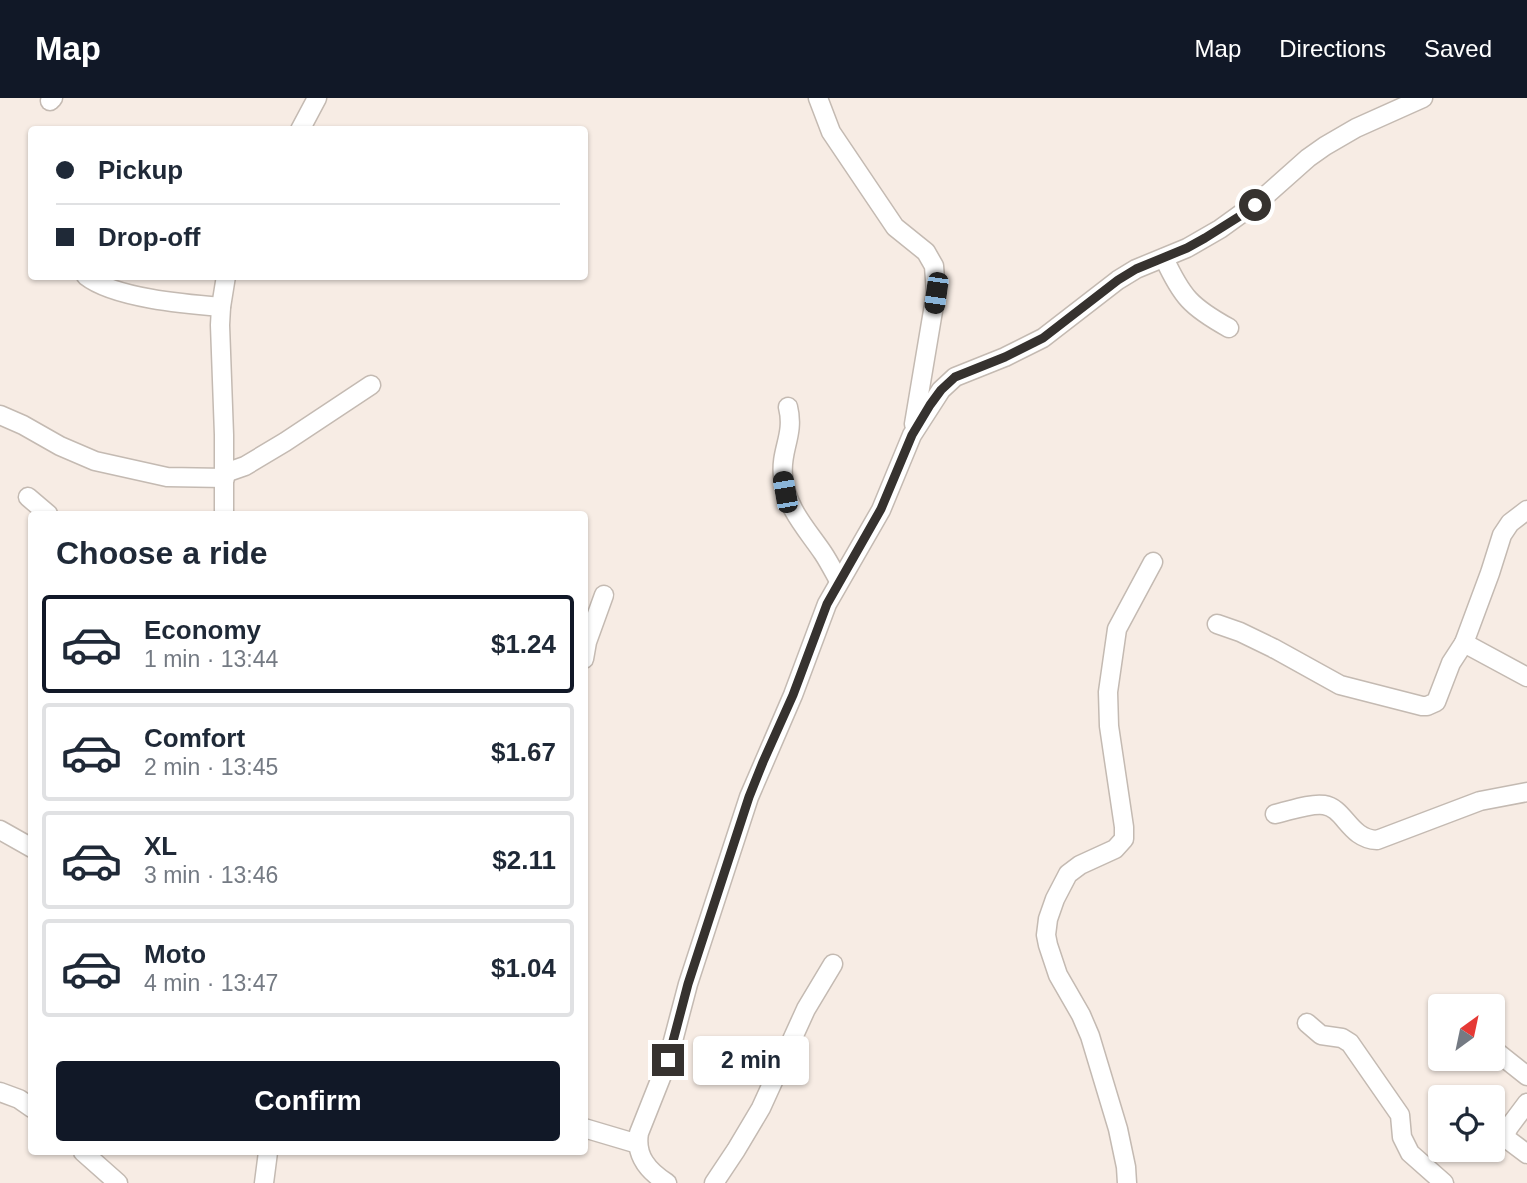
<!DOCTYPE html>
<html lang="en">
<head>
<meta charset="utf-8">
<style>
	body { margin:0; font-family:Arial,sans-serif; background:#f2f2f3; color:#1f2937; height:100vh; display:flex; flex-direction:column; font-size:26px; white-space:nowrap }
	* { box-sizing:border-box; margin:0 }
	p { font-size:23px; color:#747a83 }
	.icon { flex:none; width:38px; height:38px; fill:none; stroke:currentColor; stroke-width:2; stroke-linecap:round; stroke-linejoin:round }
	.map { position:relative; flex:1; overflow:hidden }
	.details { position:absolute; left:28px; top:413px; width:560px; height:644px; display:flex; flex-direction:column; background:#fff; border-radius:7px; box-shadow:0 2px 5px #0004 }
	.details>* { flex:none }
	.hud { position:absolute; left:28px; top:28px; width:560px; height:154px; border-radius:7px; box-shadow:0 2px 5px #0004; display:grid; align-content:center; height:154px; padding:0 28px; background:#fff }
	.needle { width:46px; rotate:33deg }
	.buttons { position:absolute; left:1428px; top:896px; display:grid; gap:14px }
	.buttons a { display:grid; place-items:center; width:77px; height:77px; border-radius:7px; background:#fff; box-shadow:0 2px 5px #0004; font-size:35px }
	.end { position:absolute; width:32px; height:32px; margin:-16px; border:9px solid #36322f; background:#fff; box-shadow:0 0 0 4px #fff }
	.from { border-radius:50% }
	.bubble { position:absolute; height:49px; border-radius:7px; background:#fff; box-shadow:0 2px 5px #0004; font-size:23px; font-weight:600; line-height:49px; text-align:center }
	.car { position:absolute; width:21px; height:42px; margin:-21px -10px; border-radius:9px; box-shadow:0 0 5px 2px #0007; background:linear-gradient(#222 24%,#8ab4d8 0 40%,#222 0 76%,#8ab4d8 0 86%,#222 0) }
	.hud b { display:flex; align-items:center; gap:24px; height:66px; font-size:26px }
	.hud b+b { border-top:2px solid #e0e1e3 }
	.hud i { width:18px; height:18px; background:#1f2937 }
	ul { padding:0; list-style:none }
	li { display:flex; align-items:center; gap:21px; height:98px; margin:0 14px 10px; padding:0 14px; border:4px solid #e0e1e3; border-radius:7px }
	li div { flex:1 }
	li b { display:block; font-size:26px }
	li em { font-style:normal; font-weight:600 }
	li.on { border-color:#111827 }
	li>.icon { width:63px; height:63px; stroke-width:1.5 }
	h2 { padding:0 28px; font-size:32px; line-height:84px }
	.action { display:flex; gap:14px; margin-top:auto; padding:14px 28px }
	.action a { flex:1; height:80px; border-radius:7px; background:#111827; color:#fff; font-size:28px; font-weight:600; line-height:80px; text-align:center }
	header { display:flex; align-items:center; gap:42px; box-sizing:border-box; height:98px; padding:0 35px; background:#111827; color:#fff }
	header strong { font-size:33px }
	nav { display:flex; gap:38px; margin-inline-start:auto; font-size:24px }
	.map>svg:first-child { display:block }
</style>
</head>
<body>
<header>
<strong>Map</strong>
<nav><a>Map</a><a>Directions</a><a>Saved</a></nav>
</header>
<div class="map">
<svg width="1527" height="1085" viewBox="0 0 1527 1085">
	<rect width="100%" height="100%" fill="#f7ece4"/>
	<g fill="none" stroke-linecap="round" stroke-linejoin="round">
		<!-- minor casing -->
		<g stroke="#c4bab2" stroke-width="21">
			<g id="minor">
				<path d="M818 0 831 34 895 129 926 154 934 168 936 195 914 326"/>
				<path d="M50 3 53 0"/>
				<path d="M300 32 317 0"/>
				<path d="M1164 160C1182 199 1191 209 1229 230"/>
				<path d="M86 178C114 200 185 206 221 209"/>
				<path d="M788 309C795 337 780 352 783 378 786 410 806 430 823 455 829 464 834 474 839 483"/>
				<path d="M0 317 23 327 60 348 95 363 167 379 225 380"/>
				<path d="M225 375 245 368 285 344 371 287"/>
				<path d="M28 399 48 416"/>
				<path d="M1527 412 1510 425 1502 437 1490 475 1464 545 1527 579"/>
				<path d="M224 416V337L220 227 221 209 226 178"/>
				<path d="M1217 526 1240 534 1273 550 1340 587 1422 608H1427L1436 604 1451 565 1464 545"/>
				<path d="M584 561 587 544 604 497"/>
				<path d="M1275 716C1289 713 1310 705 1324 707 1345 710 1349 741 1377 742L1480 703 1527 694"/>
				<path d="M0 732 32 750"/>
				<path d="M1307 925 1321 937 1342 940 1350 945 1400 1017 1402 1039 1410 1055 1444 1085"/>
				<path d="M1493 951 1527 978"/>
				<path d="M0 994 19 1001 32 1010"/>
				<path d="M1527 1005 1509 1029 1505 1037 1507 1041 1527 1056"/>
				<path d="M584 1030 638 1046"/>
				<path d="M83 1054 118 1085"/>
				<path d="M264 1085 268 1054"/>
				<path d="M667 1085C648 1073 635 1058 639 1035L668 962 688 886 749 699 793 597 827 506 881 412 912 337 941 292 955 279 1005 259 1043 240 1118 182 1136 171 1187 150 1220 131 1263 100 1308 60 1325 48 1356 30 1423 0"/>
				<path d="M714 1085 736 1052 761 1010 806 911 833 866"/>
				<path d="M1127 1085 1126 1069 1118 1031 1090 938 1081 917 1058 877 1048 847 1046 837 1048 821 1055 801 1068 776 1080 767 1115 751 1124 741V729L1109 628 1108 594 1117 531 1153 464"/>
			</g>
		</g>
		<!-- minor -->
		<use href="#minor" stroke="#fff" stroke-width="18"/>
	</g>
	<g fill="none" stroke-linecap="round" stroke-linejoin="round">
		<!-- route -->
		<path stroke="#36322f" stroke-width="9" d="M668 962 688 886 749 699 763 664 793 597 827 506 881 411 912 337 930 307 941 292 955 279 1005 259 1043 240 1118 182 1136 171 1187 150 1205 140 1240 118 1255 107"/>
	</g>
</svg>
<div class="buttons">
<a><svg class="needle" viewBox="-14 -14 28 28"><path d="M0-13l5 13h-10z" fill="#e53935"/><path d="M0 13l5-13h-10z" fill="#747a83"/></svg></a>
<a><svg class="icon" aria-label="locate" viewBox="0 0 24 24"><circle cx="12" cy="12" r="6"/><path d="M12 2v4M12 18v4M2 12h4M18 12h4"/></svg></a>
</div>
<i class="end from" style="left:1255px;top:107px"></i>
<i class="end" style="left:668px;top:962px"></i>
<div class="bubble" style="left:693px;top:938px;width:116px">2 min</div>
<i class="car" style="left:936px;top:195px;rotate:188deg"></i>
<i class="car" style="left:785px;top:394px;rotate:350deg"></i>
<div class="hud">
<b><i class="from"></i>Pickup</b>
<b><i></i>Drop-off</b>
</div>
<section class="details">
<h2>Choose a ride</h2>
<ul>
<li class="on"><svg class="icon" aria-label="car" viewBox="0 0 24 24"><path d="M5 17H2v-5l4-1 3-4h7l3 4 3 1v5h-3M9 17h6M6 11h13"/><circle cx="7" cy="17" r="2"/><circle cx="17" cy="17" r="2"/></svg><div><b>Economy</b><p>1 min · 13:44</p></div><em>$1.24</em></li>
<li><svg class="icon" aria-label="car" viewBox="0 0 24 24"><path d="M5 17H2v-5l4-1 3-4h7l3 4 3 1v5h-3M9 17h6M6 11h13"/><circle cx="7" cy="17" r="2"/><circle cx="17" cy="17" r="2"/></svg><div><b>Comfort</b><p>2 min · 13:45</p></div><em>$1.67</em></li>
<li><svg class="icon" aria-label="car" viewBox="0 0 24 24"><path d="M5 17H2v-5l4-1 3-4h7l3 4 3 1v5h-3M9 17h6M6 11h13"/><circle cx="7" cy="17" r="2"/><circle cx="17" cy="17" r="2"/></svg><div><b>XL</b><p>3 min · 13:46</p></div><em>$2.11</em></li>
<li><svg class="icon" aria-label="car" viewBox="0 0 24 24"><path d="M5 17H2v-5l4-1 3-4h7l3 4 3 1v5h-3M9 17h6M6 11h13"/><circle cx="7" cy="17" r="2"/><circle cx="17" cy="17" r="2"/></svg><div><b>Moto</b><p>4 min · 13:47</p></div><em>$1.04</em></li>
</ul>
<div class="action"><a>Confirm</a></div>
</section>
</div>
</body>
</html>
